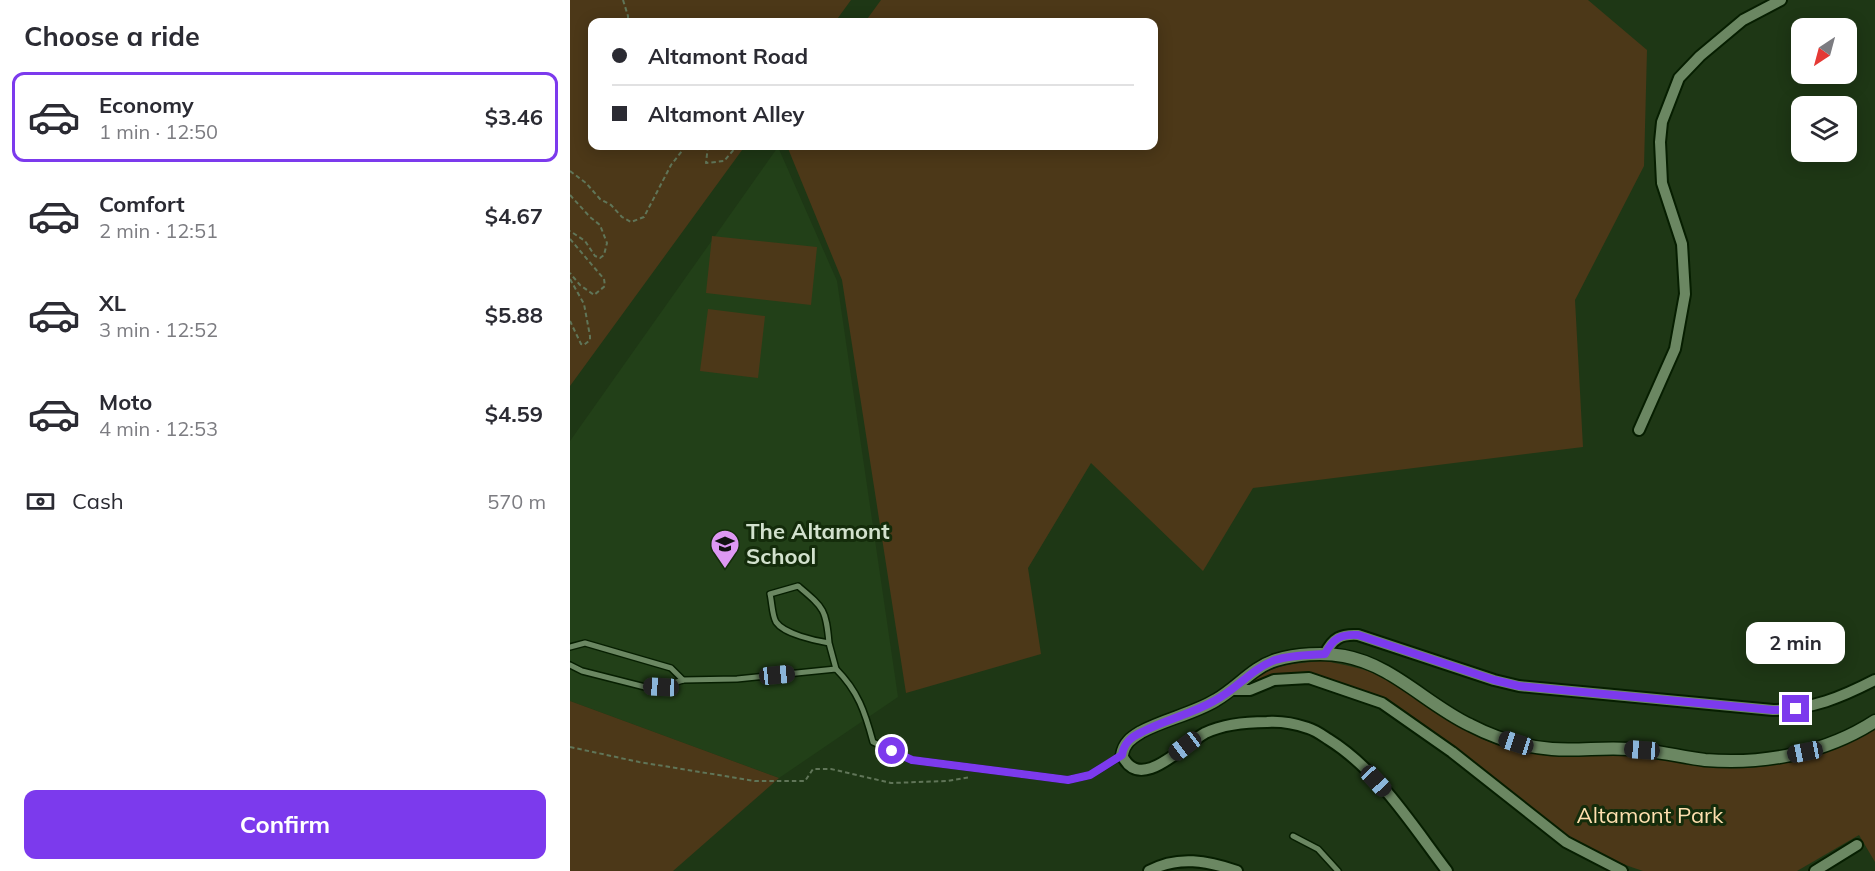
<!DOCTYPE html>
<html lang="en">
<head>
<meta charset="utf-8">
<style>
	body { margin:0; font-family:Mulish,sans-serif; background:#f7f7f7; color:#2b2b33; height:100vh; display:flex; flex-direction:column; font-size:22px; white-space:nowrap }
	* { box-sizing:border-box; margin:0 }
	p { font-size:20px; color:#7c7c81 }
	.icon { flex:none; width:33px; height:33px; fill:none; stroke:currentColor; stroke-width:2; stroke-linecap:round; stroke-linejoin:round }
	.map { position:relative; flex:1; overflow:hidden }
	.sheet { display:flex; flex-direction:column; background:#fff; width:570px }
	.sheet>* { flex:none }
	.guide { position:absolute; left:18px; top:18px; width:570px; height:132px; border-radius:12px; box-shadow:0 3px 15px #0003; display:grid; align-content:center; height:132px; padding:0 24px; background:#fff }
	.needle { width:39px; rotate:216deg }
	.fabs { position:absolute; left:1221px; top:18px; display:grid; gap:12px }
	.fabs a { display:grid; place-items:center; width:66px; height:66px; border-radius:12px; background:#fff; box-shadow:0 3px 15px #0003; font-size:30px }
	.end { position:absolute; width:27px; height:27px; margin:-14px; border:8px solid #7c3aed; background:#fff; box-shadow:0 0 0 3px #fff }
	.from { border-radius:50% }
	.bubble { position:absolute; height:42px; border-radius:12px; background:#fff; box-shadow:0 3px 15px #0003; font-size:20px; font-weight:700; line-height:42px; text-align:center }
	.car { position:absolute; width:18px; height:36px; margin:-18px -9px; border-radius:8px; box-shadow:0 0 4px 2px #0007; background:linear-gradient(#222 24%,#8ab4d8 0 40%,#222 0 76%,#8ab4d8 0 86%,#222 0) }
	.guide b { display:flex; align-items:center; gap:21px; height:57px; font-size:22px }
	.guide b+b { border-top:2px solid #e1e1e2 }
	.guide i { width:15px; height:15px; background:#2b2b33 }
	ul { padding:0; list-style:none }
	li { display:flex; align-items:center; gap:18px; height:90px; margin:0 12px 9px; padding:0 12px; border:3px solid transparent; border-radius:12px }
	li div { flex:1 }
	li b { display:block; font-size:22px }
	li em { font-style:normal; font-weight:700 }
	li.current { border-color:#7c3aed }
	li>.icon { width:54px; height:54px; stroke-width:1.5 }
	h2 { padding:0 24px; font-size:27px; line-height:72px }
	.pay { display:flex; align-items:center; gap:15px; height:66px; padding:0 24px; font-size:22px }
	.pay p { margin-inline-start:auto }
	.button { display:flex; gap:12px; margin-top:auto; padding:12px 24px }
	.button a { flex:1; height:69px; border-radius:12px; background:#7c3aed; color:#fff; font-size:24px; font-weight:700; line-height:69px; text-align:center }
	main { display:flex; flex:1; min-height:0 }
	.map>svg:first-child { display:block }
</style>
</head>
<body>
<main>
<section class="sheet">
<h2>Choose a ride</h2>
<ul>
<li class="current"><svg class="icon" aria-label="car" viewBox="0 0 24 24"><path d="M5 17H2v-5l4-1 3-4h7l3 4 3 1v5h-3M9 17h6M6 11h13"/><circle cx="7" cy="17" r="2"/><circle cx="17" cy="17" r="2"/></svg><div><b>Economy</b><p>1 min · 12:50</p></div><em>$3.46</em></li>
<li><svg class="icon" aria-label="car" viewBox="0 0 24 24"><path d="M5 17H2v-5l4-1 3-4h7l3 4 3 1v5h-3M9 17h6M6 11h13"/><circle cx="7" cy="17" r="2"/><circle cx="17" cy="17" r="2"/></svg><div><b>Comfort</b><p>2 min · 12:51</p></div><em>$4.67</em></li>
<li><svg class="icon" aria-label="car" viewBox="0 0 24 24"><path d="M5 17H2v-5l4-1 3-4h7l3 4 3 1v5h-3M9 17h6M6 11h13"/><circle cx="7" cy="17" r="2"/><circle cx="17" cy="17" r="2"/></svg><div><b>XL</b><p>3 min · 12:52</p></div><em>$5.88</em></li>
<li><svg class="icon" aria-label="car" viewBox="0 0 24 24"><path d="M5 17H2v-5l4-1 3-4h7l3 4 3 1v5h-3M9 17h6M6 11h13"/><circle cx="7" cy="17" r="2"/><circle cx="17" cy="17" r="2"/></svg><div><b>Moto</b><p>4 min · 12:53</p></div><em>$4.59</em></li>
</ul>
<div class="pay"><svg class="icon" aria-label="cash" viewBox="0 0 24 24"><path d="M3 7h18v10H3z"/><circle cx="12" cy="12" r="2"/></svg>Cash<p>570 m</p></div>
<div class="button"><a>Confirm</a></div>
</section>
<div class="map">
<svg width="1305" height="871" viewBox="0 0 1305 871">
	<rect width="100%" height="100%" fill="#1e3715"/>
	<!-- built -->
	<path fill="#224018" d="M208 147 267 281 328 697 209 778 0 701V441Z"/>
	<!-- green -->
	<g fill="#4c3818">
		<path d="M0 0H281L265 22H22V146H175L0 386Z"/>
		<path d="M311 0H1018L1077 50 1074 166 1005 300 1013 447 683 488 633 571 521 463 458 568 471 654 336 693 272 280 217 146H584V22H295Z"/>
		<path d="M142 236 247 247 241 305 136 293Z"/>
		<path d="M138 309 195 316 188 378 130 371Z"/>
		<path d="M755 661C775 665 794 668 812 677 851 695 881 727 922 743 971 762 1011 753 1062 756 1093 757 1125 766 1157 768 1202 771 1266 751 1305 728V862L1289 835 1227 871H1073C1047 863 1022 851 998 837L842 719 758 679 682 685 679 683C700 664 729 663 755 661Z"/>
		<path d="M0 701 209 778 103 871H0Z"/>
	</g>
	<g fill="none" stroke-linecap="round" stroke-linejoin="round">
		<!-- service casing -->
		<g stroke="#061e00" stroke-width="8">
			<g id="service">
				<path d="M259 643C256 609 254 608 228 586L200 594C202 602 202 615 206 622 214 634 246 641 259 643L266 669"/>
				<path d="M0 647 15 643 101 668 113 680"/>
				<path d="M0 665 12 671 75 687H91L113 680 167 679 266 669C288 691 295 712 303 742L342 760 498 780 520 775 551 756"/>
				<path d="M723 836 748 849 768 871"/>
			</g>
		</g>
		<!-- minor casing -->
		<g stroke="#061e00" stroke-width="14">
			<g id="minor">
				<path d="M1069 430 1105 349 1115 294 1112 244 1092 183 1090 142 1092 122 1109 78 1130 56 1173 20 1211 0"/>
				<path d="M755 654C763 638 771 634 788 635L924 680 949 686 1203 710C1243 709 1270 698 1305 680"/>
				<path d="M662 690H680L704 680 739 678 812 703 882 752 996 842 1052 871"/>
				<path d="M552 755C570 794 613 745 635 733 654 724 676 722 697 722 710 721 726 724 738 728 745 730 752 735 758 739 808 770 842 825 877 871"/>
				<path d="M579 871C608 855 638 861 667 871"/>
				<path d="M1245 871 1287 845"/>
			</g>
		</g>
		<!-- tertiary casing -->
		<g stroke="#061e00" stroke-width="15">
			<path id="tertiary" d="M552 755C554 743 561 738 571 732 595 719 623 714 646 700 667 688 683 667 706 660 726 654 753 652 774 656 823 665 856 704 900 725 925 738 954 747 982 749 1008 751 1034 747 1059 749 1085 750 1110 757 1135 760 1193 765 1256 753 1305 721"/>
		</g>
		<!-- path -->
		<g stroke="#607558" stroke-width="2" stroke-dasharray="4.5 3" stroke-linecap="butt">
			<path d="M53 0 58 16V22"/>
			<path d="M138 146 136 163 154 161 167 146"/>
			<path d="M0 171 16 183 30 199 41 205 52 217 61 222 74 217 101 165 116 146"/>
			<path d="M0 195 20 217 30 225 37 243 34 255 30 258 25 256 15 241 0 231"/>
			<path d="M0 239 34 279 35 286 24 295 10 285 0 273"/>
			<path d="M0 279 14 304 20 336V340L14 345 11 344 0 321"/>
			<path d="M0 747 69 762 185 781H235L243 769H261L321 783 377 781 401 777"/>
		</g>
		<!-- service -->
		<use href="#service" stroke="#6b8762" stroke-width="5"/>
		<!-- minor -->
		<use href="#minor" stroke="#6b8762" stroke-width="10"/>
		<!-- tertiary -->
		<use href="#tertiary" stroke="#6b8762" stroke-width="12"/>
	</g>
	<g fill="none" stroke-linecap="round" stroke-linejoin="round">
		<!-- route -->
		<path stroke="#7c3aed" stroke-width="8" d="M322 751 342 760 498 780 520 775 552 755C554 743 561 737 572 732 595 720 621 714 644 701 666 690 681 669 705 660 721 655 739 655 755 654 763 638 771 634 788 635L924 680 949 686 1203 710 1226 709"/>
	</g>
	<!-- icons -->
	<defs>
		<g id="school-pin" transform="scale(1.5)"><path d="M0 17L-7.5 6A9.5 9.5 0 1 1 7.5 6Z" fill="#de98f3" stroke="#142c0b"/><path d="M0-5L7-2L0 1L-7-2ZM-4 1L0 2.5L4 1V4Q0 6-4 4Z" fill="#111"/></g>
	</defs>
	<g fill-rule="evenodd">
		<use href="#school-pin" x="155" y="544"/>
	</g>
	<g text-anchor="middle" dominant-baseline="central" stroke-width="6" stroke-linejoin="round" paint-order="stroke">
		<!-- poi labels -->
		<g font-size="22" font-weight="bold" fill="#d2e1cd" stroke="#142c0b" text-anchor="start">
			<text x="176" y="531">The Altamont<tspan x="176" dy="25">School</tspan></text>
		</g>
		<!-- park labels -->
		<g font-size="22" fill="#fedfaf" stroke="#142c0b">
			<text x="1080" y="815">Altamont Park</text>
		</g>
	</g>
</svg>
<div class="fabs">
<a><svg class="needle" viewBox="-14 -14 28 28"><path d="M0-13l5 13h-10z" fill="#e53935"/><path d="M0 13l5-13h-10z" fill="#7c7c81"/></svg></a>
<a><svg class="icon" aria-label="layers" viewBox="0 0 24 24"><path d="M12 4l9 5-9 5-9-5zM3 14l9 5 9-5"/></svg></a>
</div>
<i class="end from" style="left:322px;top:751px"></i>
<i class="end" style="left:1226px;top:709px"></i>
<div class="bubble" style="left:1176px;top:622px;width:99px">2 min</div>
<i class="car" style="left:207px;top:675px;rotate:84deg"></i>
<i class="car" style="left:91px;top:687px;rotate:273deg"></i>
<i class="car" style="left:946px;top:743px;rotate:288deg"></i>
<i class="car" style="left:615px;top:746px;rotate:233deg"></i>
<i class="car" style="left:1072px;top:750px;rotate:274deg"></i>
<i class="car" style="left:1235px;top:752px;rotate:259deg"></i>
<i class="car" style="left:806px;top:781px;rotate:137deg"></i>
<div class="guide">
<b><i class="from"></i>Altamont Road</b>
<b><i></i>Altamont Alley</b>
</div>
</div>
</main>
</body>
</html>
